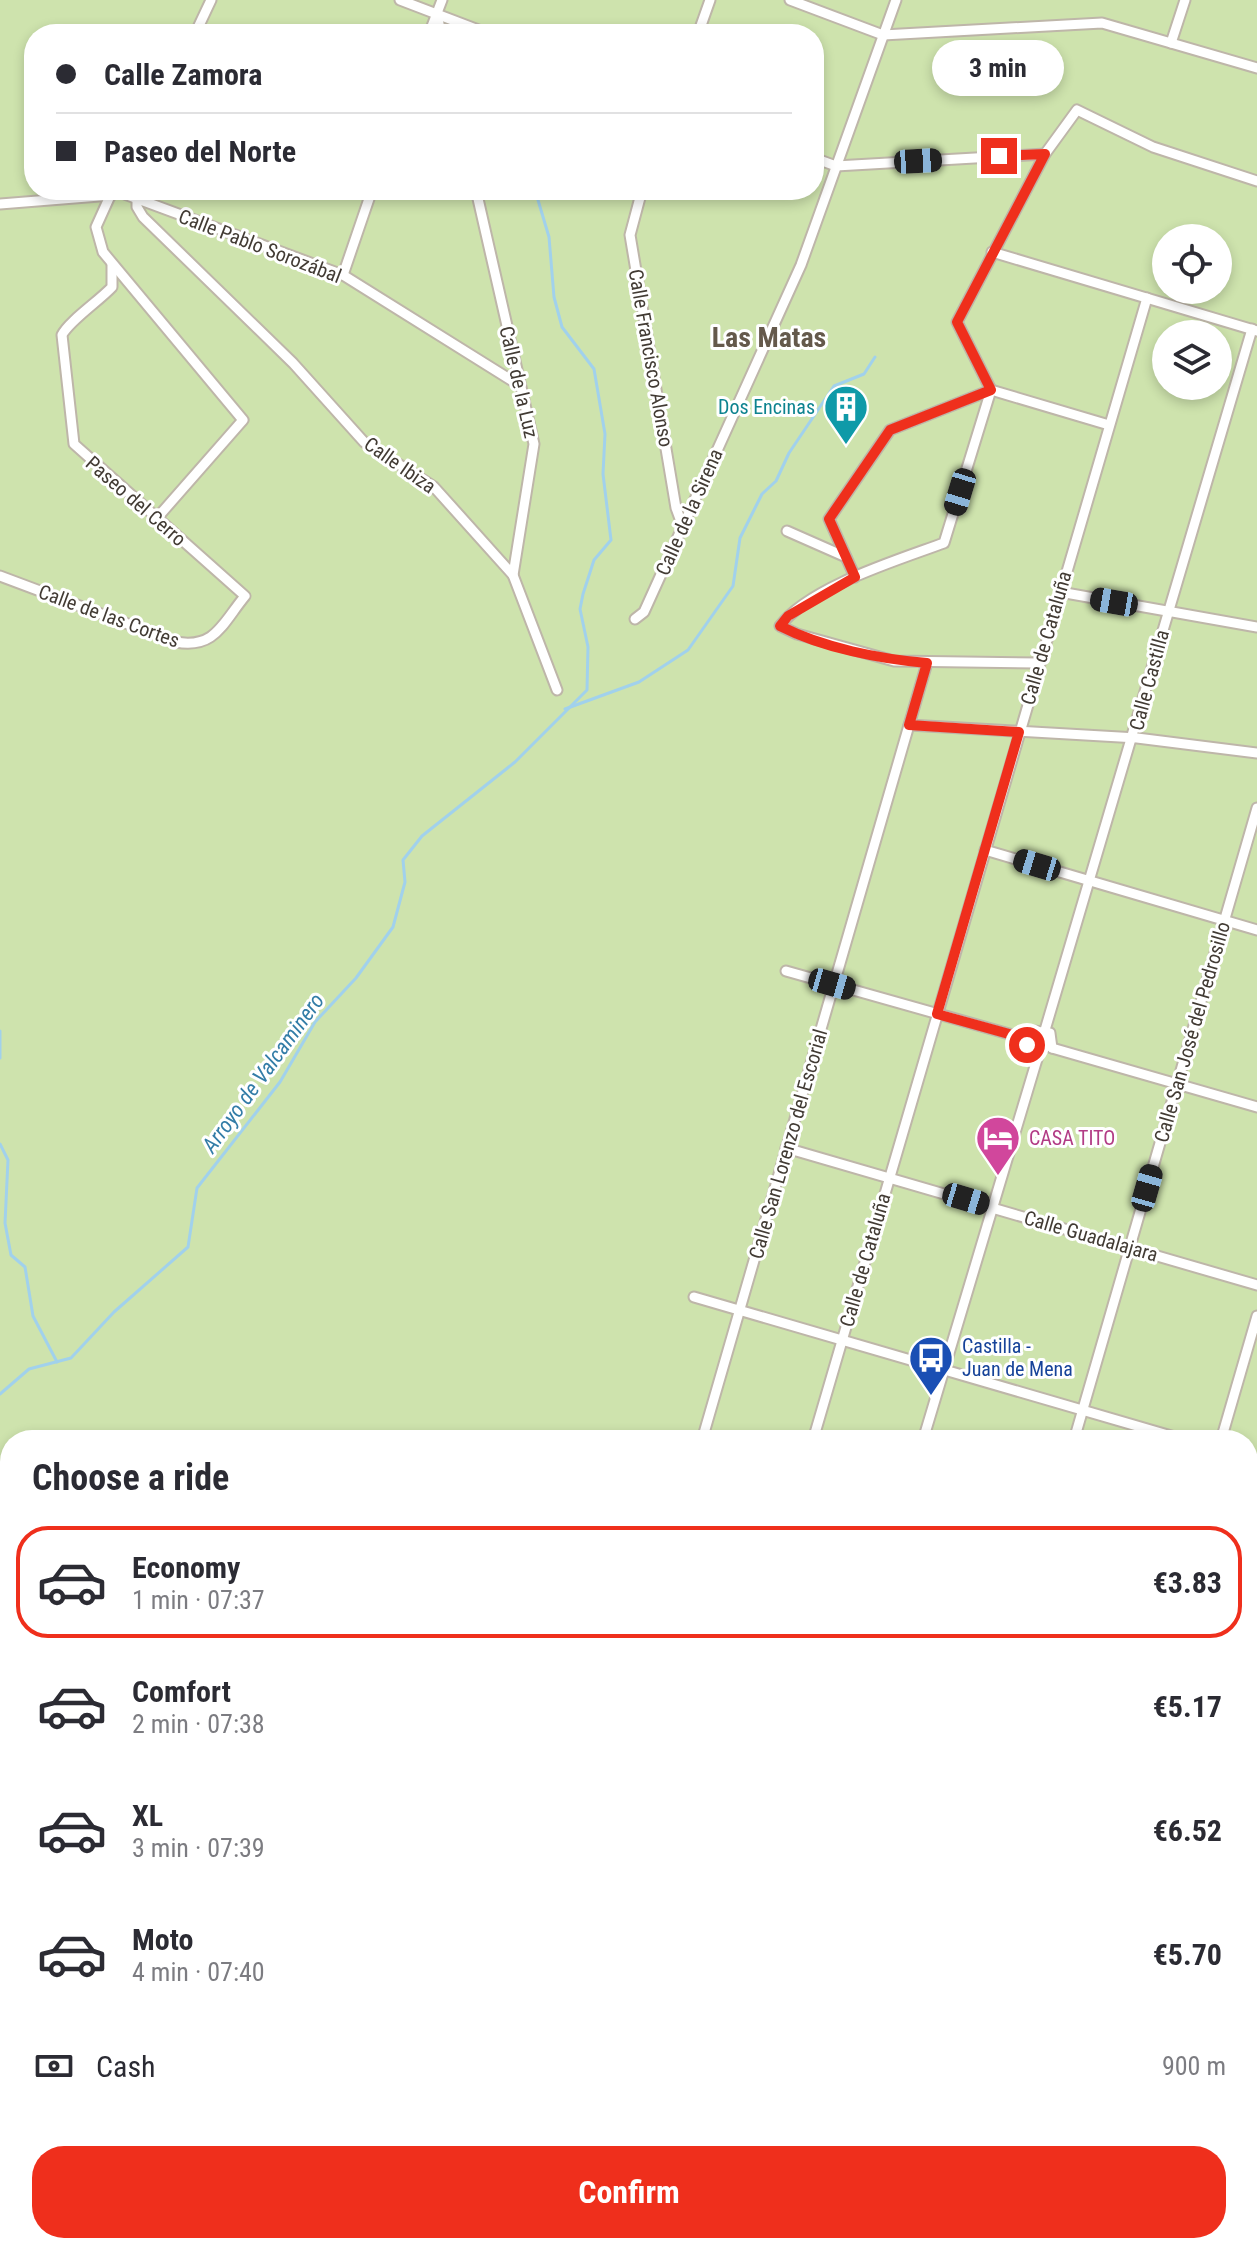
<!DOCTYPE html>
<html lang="en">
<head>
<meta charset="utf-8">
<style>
	body { margin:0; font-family:"Roboto Condensed",sans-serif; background:#f7f7f7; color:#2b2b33; height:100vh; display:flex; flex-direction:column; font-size:30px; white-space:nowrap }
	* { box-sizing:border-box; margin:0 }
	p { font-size:26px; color:#7c7c81 }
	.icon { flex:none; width:44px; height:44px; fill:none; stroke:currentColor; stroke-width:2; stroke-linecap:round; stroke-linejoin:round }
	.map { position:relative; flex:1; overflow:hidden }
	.panel { position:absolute; left:0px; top:1430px; width:1258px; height:824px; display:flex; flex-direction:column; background:#fff; border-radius:32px 32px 0 0; box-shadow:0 4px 12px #0003 }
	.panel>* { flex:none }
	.banner { position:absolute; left:24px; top:24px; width:800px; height:176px; border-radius:32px; box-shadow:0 4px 12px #0003; display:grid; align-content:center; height:176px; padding:0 32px; background:#fff }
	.tools { position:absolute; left:1152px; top:224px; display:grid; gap:16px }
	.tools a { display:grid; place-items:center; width:80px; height:80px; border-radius:50%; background:#fff; box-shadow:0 4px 12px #0003; font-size:40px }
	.end { position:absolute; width:36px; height:36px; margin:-18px; border:10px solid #ef2f1c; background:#fff; box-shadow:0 0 0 4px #fff }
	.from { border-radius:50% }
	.bubble { position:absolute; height:56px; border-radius:28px; background:#fff; box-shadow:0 4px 12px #0003; font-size:26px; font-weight:700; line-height:56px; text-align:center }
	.car { position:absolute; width:24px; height:48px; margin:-24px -12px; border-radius:10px; box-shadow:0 0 6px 2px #0007; background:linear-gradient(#222 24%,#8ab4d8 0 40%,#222 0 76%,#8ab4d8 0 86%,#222 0) }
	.banner b { display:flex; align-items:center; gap:28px; height:76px; font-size:30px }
	.banner b+b { border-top:2px solid #e1e1e2 }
	.banner i { width:20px; height:20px; background:#2b2b33 }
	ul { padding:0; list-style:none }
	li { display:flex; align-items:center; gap:24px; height:112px; margin:0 16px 12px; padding:0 16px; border:4px solid transparent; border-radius:32px }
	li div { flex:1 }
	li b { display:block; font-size:30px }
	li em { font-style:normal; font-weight:700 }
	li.current { border-color:#ef2f1c }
	li>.icon { width:72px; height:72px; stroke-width:1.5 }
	h2 { padding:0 32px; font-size:36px; line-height:96px }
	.pay { display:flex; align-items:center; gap:20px; height:88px; padding:0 32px; font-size:30px }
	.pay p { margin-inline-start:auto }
	.cta { display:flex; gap:16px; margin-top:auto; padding:16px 32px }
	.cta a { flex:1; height:92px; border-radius:32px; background:#ef2f1c; color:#fff; font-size:32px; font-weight:700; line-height:92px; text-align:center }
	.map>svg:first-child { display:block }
</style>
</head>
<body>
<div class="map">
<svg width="1257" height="2254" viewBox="0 0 1257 2254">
	<rect width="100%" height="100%" fill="#f1ece3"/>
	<!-- green -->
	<g fill="#cee3ad" fill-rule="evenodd">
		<path d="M0 0H1257V2227L1248 2229V1440H10V2244H1131L947 2254H0ZM34 34H814V190H34ZM1166 238H1218V290H1166ZM1166 334H1218V386H1166Z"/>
		<path d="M1257 2230V2254H1090L1248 2244V2233Z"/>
	</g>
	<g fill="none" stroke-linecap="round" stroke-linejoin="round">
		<!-- stream -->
		<g stroke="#a1d1ec" stroke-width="3">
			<path d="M565 709 639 682 688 650 733 586 740 538 762 494 776 481 789 453 834 386 864 374 875 357"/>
			<path d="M0 1031V1058"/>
			<path d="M0 1144 8 1160 5 1223 11 1255 25 1267 33 1316 57 1362"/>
			<path d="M0 1394 29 1369 71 1358 114 1312 188 1247 197 1188 280 1082 315 1022 356 978 393 927 405 882 403 860 422 836 515 762 587 690 588 647 580 609 583 594 594 560 611 540 603 474 605 434 594 369 562 327 554 297 549 237 535 190"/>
			<path d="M473 2254 475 2244"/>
		</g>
		<!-- street casing -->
		<g stroke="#beb6a9" stroke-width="13">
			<g id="street">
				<path d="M400 0 489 34"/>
				<path d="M790 0 883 35 1102 23 1257 68"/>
				<path d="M437 14 441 34"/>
				<path d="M195 34 211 0"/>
				<path d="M429 34 442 0"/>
				<path d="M698 34 710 0"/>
				<path d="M1171 43 1185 0"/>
				<path d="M814 158 836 166 1045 154"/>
				<path d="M476 190 534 444 513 575"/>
				<path d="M642 190 630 235 676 508 683 527"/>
				<path d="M119 192 343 275 519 385"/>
				<path d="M110 196 96 227 103 252 243 420 157 518"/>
				<path d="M137 200V207L143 217 293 363 364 442 434 487 513 575 557 690"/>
				<path d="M0 204 112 195"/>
				<path d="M992 252 1257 331"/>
				<path d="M343 275 372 190"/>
				<path d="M991 390 1109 425"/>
				<path d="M787 531 846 557"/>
				<path d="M0 576 176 642C215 649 222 624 245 596L74 444 62 335C69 321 99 301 112 287V264"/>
				<path d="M855 577 829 519 890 430 991 390"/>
				<path d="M1060 592 1257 627"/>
				<path d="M635 619 644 612 801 265 896 0"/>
				<path d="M1037 663 894 661 797 634 780 626C809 587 898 560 944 543L991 390 957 322 1045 154 1077 110 1153 147 1257 181"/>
				<path d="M909 725 1137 738 1257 753"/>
				<path d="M985 850 1257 930"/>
				<path d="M786 971 1027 1039"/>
				<path d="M1045 1030 1252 329"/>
				<path d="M1052 1048 1257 1107"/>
				<path d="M1038 1056 1027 1045 1034 1031 1050 1033 1052 1048"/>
				<path d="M786 1148 1257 1285"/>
				<path d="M694 1297 1185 1440"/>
				<path d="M702 1440 927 663"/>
				<path d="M813 1440 1147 298"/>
				<path d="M923 1440 1038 1056"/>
				<path d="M1074 1440 1257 808"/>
				<path d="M1221 1440 1257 1316"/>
				<path d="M1248 1457 1257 1460"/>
				<path d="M1248 1634 1254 1636"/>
				<path d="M1248 1747 1255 1750"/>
			</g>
		</g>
		<!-- street -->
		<use href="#street" stroke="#fff" stroke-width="9"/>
	</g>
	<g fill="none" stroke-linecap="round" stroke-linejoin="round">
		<!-- route -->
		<path stroke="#ef2f1c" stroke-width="10" d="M999 156 1045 154 957 322 991 390 890 430 829 519 855 577 788 616 780 626C823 648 880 659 927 663L909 725 1019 732 937 1014 1027 1039V1045"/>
	</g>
	<!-- icons -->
	<defs>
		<g id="building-pin" transform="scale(2.3)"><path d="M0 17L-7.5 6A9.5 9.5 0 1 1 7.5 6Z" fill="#0f9aa8" stroke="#fff"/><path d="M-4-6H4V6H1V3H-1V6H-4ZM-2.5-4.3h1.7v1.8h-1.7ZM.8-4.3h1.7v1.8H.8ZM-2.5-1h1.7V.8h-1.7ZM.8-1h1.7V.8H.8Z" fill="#fff"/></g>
		<g id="hotel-pin" transform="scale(2.3)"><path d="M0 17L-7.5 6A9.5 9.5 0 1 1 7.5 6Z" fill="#d1479c" stroke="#fff"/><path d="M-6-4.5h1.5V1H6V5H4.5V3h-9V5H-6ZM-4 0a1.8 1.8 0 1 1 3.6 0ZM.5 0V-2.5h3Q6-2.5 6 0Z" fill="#fff"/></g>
		<g id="bus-pin" transform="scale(2.3)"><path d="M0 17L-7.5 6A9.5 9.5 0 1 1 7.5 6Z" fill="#1a4fb4" stroke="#fff"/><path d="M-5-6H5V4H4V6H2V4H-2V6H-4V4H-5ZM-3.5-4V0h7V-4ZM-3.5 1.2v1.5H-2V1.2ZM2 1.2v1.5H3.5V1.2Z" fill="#fff"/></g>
	</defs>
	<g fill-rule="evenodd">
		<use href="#building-pin" x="846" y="407"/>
		<use href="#hotel-pin" x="998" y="1138"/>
		<use href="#bus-pin" x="931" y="1358"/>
	</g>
	<g text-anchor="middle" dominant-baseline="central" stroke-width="6" stroke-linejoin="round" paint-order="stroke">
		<!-- street labels -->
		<g font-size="20" fill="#423b34" stroke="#fff">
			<text transform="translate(260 246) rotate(21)">Calle Pablo Sorozábal</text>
			<text transform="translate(651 358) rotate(80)">Calle Francisco Alonso</text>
			<text transform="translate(519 382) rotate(77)">Calle de la Luz</text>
			<text transform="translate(400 465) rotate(35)">Calle Ibiza</text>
			<text transform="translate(136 501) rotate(41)">Paseo del Cerro</text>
			<text transform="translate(689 512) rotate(-66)">Calle de la Sirena</text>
			<text transform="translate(109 616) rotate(20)">Calle de las Cortes</text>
			<text transform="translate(1046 638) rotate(-74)">Calle de Cataluña</text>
			<text transform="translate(1149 680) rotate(-75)">Calle Castilla</text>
			<text transform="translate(1192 1032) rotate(-74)">Calle San José del Pedrosillo</text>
			<text transform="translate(788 1144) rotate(-74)">Calle San Lorenzo del Escorial</text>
			<text transform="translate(1091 1236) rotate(16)">Calle Guadalajara</text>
			<text transform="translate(865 1260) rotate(-74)">Calle de Cataluña</text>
		</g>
		<!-- culture labels -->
		<g font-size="20" fill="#0d838f" stroke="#fff" text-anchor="end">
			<text x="815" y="407">Dos Encinas</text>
		</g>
		<!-- hotel labels -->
		<g font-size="20" fill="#b23c85" stroke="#fff" text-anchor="start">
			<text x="1029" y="1138">CASA TITO</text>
		</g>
		<!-- transit labels -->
		<g font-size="20" fill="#164399" stroke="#fff" text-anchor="start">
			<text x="962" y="1346">Castilla -<tspan x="962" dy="23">Juan de Mena</tspan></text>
		</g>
		<!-- water labels -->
		<g font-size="22" font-style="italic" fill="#337da7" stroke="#fff">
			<text transform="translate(263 1073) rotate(-54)">Arroyo de Valcaminero</text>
		</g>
		<!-- district labels -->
		<g font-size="28" font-weight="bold" fill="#64594b" stroke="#fff">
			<text x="769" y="337">Las Matas</text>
		</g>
	</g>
</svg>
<div class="tools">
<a><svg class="icon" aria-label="locate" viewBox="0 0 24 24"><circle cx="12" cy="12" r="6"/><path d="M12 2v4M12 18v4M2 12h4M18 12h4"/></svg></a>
<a><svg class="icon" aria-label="layers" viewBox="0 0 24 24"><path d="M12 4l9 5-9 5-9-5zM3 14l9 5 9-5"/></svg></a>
</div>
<i class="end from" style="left:1027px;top:1045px"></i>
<i class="end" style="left:999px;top:156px"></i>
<div class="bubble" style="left:932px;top:40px;width:132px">3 min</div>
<i class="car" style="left:918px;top:161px;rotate:87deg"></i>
<i class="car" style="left:960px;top:492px;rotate:197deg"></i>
<i class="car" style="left:1114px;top:602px;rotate:280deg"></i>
<i class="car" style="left:1037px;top:865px;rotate:287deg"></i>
<i class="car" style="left:832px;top:984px;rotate:106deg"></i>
<i class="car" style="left:1147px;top:1188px;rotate:16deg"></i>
<i class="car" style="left:966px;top:1199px;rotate:107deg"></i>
<div class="banner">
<b><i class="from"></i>Calle Zamora</b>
<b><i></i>Paseo del Norte</b>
</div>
<section class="panel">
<h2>Choose a ride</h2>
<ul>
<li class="current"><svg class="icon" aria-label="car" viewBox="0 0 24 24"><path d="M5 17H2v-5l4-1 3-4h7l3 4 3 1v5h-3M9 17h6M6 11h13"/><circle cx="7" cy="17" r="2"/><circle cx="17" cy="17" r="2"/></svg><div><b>Economy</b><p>1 min · 07:37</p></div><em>€3.83</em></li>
<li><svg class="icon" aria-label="car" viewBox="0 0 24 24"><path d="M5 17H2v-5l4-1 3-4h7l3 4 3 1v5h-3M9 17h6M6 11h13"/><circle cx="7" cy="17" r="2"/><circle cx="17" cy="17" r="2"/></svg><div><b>Comfort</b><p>2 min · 07:38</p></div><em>€5.17</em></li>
<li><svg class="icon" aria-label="car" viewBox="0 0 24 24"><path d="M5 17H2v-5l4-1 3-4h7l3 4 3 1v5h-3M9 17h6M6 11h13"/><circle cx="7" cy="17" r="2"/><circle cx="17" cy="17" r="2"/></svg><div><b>XL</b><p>3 min · 07:39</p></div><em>€6.52</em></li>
<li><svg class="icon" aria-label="car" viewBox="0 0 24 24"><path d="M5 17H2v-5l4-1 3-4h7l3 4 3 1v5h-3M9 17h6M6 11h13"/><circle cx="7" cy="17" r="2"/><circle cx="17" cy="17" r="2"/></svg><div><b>Moto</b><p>4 min · 07:40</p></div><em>€5.70</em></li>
</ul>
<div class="pay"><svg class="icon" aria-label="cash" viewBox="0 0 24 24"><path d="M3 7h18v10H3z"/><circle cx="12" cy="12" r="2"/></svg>Cash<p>900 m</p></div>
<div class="cta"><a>Confirm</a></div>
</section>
</div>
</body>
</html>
